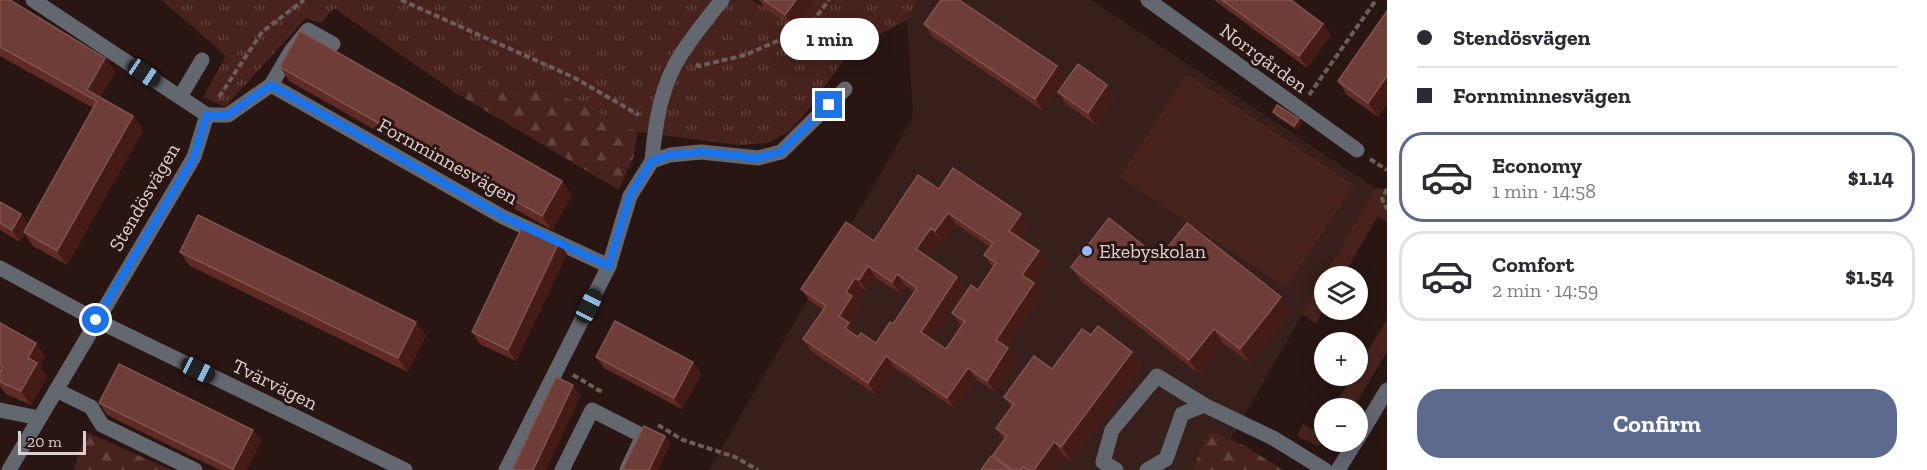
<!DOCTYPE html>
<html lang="en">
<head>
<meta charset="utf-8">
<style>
	body { margin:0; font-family:"Zilla Slab",serif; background:#f7f7f7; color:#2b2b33; height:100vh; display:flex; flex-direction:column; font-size:22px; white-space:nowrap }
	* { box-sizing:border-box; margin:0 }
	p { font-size:20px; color:#7c7c81 }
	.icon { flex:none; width:33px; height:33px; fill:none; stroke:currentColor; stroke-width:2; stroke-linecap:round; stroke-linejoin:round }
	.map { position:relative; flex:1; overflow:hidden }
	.sheet { display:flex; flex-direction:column; background:#fff; width:540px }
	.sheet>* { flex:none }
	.banner { display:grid; align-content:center; height:132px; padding:0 30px; background:#fff }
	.controls { position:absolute; left:1314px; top:266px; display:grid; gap:12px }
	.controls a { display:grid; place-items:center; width:54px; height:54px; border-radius:50%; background:#fff; box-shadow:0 3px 15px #0003; font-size:30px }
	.scale { position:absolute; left:18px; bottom:15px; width:68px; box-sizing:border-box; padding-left:6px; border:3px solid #ded0ce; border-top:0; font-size:16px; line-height:21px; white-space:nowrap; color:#ded0ce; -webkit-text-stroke:4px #291613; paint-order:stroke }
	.end { position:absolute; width:27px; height:27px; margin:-14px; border:8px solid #1a73e8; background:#fff; box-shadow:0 0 0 3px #fff }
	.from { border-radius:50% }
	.bubble { position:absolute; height:42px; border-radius:21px; background:#fff; box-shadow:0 3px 15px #0003; font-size:20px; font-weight:800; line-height:42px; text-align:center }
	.car { position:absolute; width:18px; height:36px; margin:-18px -9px; border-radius:8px; box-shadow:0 0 4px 2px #0007; background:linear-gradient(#222 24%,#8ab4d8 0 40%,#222 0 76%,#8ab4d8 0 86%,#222 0) }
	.banner b { display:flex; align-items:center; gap:21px; height:57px; font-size:22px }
	.banner b+b { border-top:2px solid #e1e1e2 }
	.banner i { width:15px; height:15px; background:#2b2b33 }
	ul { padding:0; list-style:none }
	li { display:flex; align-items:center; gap:18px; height:90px; margin:0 12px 9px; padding:0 18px; border:3px solid #e1e1e2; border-radius:24px }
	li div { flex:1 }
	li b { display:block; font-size:22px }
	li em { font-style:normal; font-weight:800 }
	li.on { border-color:#5c6a8e }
	li>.icon { width:54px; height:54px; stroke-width:1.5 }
	.primary-button { display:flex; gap:12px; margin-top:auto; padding:12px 30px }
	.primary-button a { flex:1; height:69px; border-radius:24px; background:#5c6a8e; color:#fff; font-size:24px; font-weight:800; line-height:69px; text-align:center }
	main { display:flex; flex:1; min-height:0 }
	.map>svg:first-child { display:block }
</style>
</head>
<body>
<main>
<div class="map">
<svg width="1387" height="470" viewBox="0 0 1387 470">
	<defs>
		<pattern id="forest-firs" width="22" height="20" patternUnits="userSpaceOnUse" patternTransform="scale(1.5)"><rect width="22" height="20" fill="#48231d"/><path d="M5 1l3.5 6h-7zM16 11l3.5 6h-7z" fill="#62423d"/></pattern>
		<pattern id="park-tufts" width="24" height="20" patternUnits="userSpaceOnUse" patternTransform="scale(1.5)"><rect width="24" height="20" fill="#48231d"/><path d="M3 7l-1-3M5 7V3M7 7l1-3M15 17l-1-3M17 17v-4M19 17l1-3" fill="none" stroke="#62423d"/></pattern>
	</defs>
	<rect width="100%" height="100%" fill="#291613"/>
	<!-- built -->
	<path fill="#371f1b" d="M917 0H1091L1375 188 1213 470H709L913 117 907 20Z"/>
	<!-- grass -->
	<g fill="#48231d">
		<path d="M1187 74 1354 185 1286 288 1119 177Z"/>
		<path d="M1375 188 1387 189V222L1378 216 1343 276H1324V308L1316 324 1302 314Z"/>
		<path d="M1387 319V352L1353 408H1333L1353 375H1358V367Z"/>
		<path d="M1324 421V441H1327L1317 446 1297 436 1303 424 1318 432Z"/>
	</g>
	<!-- forest -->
	<g fill="url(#forest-firs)">
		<path d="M546 88 638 132 633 158 619 190 456 93Z"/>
		<path d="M1210 431 1245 446 1283 470H1192Z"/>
		<path d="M86 432 171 470H74Z"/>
	</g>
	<!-- park -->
	<path fill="url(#park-tufts)" d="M162 0H752L764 7 815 0H917L907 20 852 49 804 115 790 131 768 143 739 145 638 132 546 88 456 93 334 8 321 23 306 18 225 107 203 97 226 56Z"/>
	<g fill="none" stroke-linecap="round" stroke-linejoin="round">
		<!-- path -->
		<g stroke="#6d5c59" stroke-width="4" stroke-dasharray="6 3" stroke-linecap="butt">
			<path d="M401 0 573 77 639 115"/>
			<path d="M696 64 699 66 745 55 808 28 829 0"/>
			<path d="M1309 95 1376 0"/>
			<path d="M219 97 262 32 304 0"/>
			<path d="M1370 159 1387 170"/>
			<path d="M1387 189 1382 199 1387 209"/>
			<path d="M573 375 602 392"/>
			<path d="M658 425 683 440 735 457 758 470"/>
		</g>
		<!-- minor -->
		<g stroke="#63676f" stroke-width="15">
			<path d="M33 0 207 115"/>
			<path d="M1148 0 1357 150"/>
			<path d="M271 85 503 217 609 266"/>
			<path d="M180 97 202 60"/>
			<path d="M207 115H228L271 85 291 51 308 30 333 44"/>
			<path d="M652 161C655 124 661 84 682 53 694 35 708 17 722 0"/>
			<path d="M0 268 96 320 405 470"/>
			<path d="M56 390 91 407 102 425 195 470"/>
			<path d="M0 410 39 418"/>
			<path d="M1358 438 1387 390"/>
			<path d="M9 470 194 157 207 115"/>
			<path d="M506 470 609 266 630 196 652 161 670 155 701 152 758 158 781 152 845 89"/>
			<path d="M562 470 592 410 643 436 627 470"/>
			<path d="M1116 470 1103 462 1112 430 1157 376 1204 405 1273 438 1325 470"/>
			<path d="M1147 470 1166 459 1182 414 1204 405"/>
			<path d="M1338 470 1356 441"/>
		</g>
	</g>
	<!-- wall -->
	<g fill="#602b25" fill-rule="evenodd">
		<path d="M0 0 105 58 115 72 100 98 133 116 143 130 67 265 33 246 25 234 20 242 0 230V202L21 214 28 224 93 108 0 56Z"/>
		<path d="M759 0H815L795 29 764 7Z"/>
		<path d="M1214 0H1291L1323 24 1331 35 1307 68Z"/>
		<path d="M1387 11V104L1378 117 1347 95 1338 81Z"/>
		<path d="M924 24 1057 66 1065 78 1043 111 932 36Z"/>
		<path d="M280 67 572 195 552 230 289 81Z"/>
		<path d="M1107 85 1115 96 1096 125 1066 104 1058 92Z"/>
		<path d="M1273 112 1299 119 1302 123 1297 130 1276 116Z"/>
		<path d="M939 189 1029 225 1020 238 1039 251 1047 262 1033 283 1042 295 1006 347 1008 348 1016 360 995 392 976 379 955 409 894 367 876 395 811 351 803 339 823 310 809 300 801 289 874 241ZM956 224 990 247 984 255 993 267 978 290 952 313 960 324 962 325 946 349 931 339 965 289 957 277 927 257 939 239 943 243ZM876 278 900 293 905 285 915 292 893 324 876 343 856 335 857 334 850 324 860 308 855 301 863 289 867 291Z"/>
		<path d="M559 242 567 254 516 361 480 344 472 332Z"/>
		<path d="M180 252 426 335 408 372 190 266Z"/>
		<path d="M1159 258 1291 311 1250 363 1223 343 1199 374 1081 281 1071 267Z"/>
		<path d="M0 323 36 343 45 357 40 367 47 377 31 405 6 394 0 386Z"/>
		<path d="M1091 335 1132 352 1142 365 1071 461 1064 456 1054 470H981L997 460 993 455 1004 440 996 428 1011 407 1004 397 1052 369Z"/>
		<path d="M596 357 693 362 701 374 682 409 604 368Z"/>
		<path d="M99 403 253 430 261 441 247 470H220L107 415Z"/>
	</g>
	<!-- shaded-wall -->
	<g fill="#451b16">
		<path d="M796 0H815L795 29 785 15Z"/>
		<path d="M1323 24 1331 35 1307 68 1299 56Z"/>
		<path d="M105 58 115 72 98 102 87 90Z"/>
		<path d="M1057 66 1065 78 1043 111 1035 99Z"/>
		<path d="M1387 76V104L1378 117 1368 103Z"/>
		<path d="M1107 85 1115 96 1096 125 1088 113Z"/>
		<path d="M133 116 143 130 67 265 57 251Z"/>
		<path d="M1299 119 1302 123 1297 130 1294 126Z"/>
		<path d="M562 181 572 195 552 230 542 216Z"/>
		<path d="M948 213 956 224 943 243 935 231Z"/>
		<path d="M21 214 29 226 20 242 12 230Z"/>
		<path d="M1021 214 1029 225 1017 242 1009 231Z"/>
		<path d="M931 228 939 239 924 261 916 249Z"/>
		<path d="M559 242 567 254 516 361 508 350Z"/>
		<path d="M1039 251 1047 262 1030 287 1022 275Z"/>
		<path d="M868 266 876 278 867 291 859 280Z"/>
		<path d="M897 274 905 285 900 293 892 282Z"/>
		<path d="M957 277 965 289 928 344 921 332Z"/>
		<path d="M855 278 863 289 855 301 860 308 850 324 857 334 853 339 845 328 839 316 846 292Z"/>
		<path d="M1034 283 1042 295 1004 351 996 340Z"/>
		<path d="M1281 297 1291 311 1250 363 1240 349Z"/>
		<path d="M416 322 426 335 408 372 398 358Z"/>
		<path d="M1214 329 1223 343 1199 374 1189 360Z"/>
		<path d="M36 343 45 357 40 367 47 377 31 405 21 391 28 358Z"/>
		<path d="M1008 348 1016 360 995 392 987 381Z"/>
		<path d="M1132 352 1142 365 1071 461 1061 447Z"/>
		<path d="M886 356 894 367 876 395 868 383Z"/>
		<path d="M693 362 701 374 682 409 674 398Z"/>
		<path d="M968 368 976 379 955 409 947 398Z"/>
		<path d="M573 385 581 396 546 470H533Z"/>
		<path d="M253 430 261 441 247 470H234L233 469Z"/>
		<path d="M665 436 671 444 658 470H649Z"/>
		<path d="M1054 442 1064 456 1054 470H1034Z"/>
	</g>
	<!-- building -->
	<g fill="#6e3d37" stroke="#80544f" stroke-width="1.5" fill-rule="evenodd">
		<path d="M0 0H10L105 58 87 90 133 116 57 251 24 232 97 101 0 47Z"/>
		<path d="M764 0H796L785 15Z"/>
		<path d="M941 0H959L1057 66 1035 99 924 24Z"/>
		<path d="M1222 0H1291L1323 24 1299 56Z"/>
		<path d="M1387 11V76L1368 103 1338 81Z"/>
		<path d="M300 31 562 181 542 216 280 67Z"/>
		<path d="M1078 64 1107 85 1088 113 1058 92Z"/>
		<path d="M1277 105 1299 119 1294 126 1273 112Z"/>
		<path d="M953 168 1021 214 1009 231 1039 251 1022 275 1034 283 996 340 1008 348 987 381 968 368 947 398 886 356 868 383 803 339 826 306 801 289 846 222 874 241 918 175 939 189ZM948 213 993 243 984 255 996 263 978 290 971 285 952 313 965 321 946 349 921 332 957 277 916 249 931 228 935 231ZM868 266 892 282 897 274 917 288 893 324 890 322 876 343 861 333 858 337 845 328 849 323 839 316 852 296 846 292 855 278 859 280Z"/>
		<path d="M0 202 21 214 12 230 0 223Z"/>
		<path d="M198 215 416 322 398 358 180 252Z"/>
		<path d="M1109 218 1159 258 1187 223 1281 297 1240 349 1214 329 1189 360 1071 267Z"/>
		<path d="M523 225 559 242 508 350 472 332Z"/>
		<path d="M615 321 693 362 674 398 596 357Z"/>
		<path d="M0 323 36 343 28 358 37 363 21 391 0 382V372L3 367 0 366Z"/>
		<path d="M1098 326 1132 352 1061 447 1054 442 1034 470H1028L1023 467 1021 470H1013L993 455 1007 436 996 428 1014 404 1004 397 1034 356 1052 369 1082 329 1091 335Z"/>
		<path d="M119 364 253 430 233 469 99 403Z"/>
		<path d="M556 377 573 385 533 470H512Z"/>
		<path d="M644 426 665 436 649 470H622Z"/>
		<path d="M991 456 1011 470H981Z"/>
	</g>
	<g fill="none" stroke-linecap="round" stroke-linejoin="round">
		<!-- route -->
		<path stroke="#1a73e8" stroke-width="8" d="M96 320 194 158 207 115H228L271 85 504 217 609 266 630 196 652 161 670 155 701 152 758 158 781 152 829 105"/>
	</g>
	<!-- markers -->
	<circle fill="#97b6fd" stroke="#291613" stroke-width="2" cx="1087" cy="251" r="6"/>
	<g text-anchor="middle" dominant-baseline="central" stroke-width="6" stroke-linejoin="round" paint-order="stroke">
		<!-- street labels -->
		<g font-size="20" fill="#ded0ce" stroke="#291613">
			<text transform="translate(1264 58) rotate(36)">Norrgården</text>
			<text transform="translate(448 161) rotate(29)">Fornminnesvägen</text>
			<text transform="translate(144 197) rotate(-60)">Stendösvägen</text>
			<text transform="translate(275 384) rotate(26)">Tvärvägen</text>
		</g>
		<!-- poi labels -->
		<g font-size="20" fill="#ded0ce" stroke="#291613" text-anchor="start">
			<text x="1099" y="251">Ekebyskolan</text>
		</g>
	</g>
</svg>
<div class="controls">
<a><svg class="icon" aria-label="layers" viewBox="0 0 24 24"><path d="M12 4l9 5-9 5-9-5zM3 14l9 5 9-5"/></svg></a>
<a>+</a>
<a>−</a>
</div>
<div class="scale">20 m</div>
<i class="end from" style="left:96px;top:320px"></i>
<i class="end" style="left:829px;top:105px"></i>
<div class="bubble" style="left:780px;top:18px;width:99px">1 min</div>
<i class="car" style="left:144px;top:73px;rotate:124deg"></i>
<i class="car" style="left:589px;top:306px;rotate:26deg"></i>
<i class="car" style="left:198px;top:370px;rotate:116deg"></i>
</div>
<section class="sheet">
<div class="banner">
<b><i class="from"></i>Stendösvägen</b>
<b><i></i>Fornminnesvägen</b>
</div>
<ul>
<li class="on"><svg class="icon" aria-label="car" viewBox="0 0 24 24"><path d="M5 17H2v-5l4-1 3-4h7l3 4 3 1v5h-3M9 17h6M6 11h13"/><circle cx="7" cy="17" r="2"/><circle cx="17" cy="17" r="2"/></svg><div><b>Economy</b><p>1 min · 14:58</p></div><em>$1.14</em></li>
<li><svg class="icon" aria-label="car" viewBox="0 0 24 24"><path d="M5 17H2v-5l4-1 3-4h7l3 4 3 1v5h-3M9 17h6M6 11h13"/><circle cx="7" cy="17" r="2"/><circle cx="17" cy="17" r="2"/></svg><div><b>Comfort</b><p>2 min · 14:59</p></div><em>$1.54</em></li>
</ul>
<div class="primary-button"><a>Confirm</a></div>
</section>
</main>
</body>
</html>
